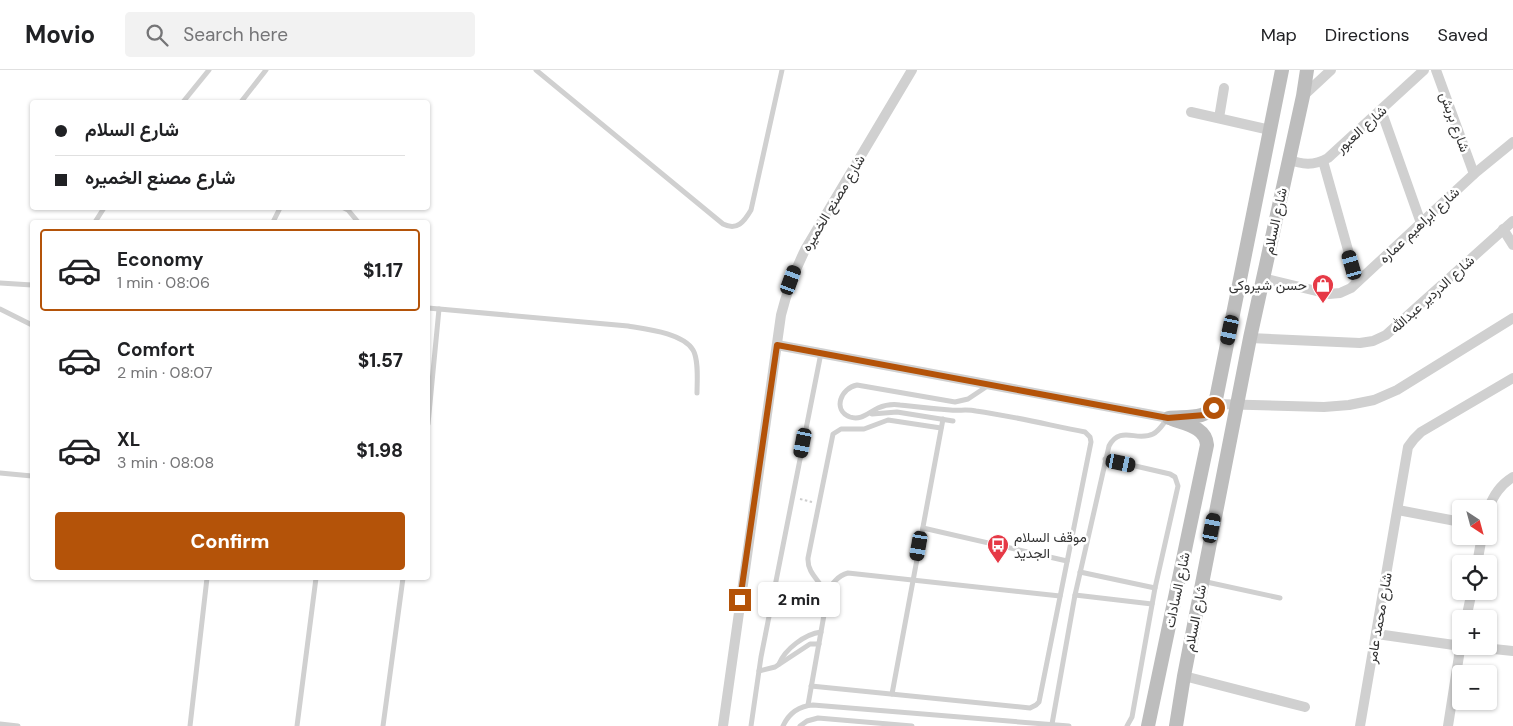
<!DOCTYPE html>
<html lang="en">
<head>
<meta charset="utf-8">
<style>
	body { margin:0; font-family:"DM Sans",Vazirmatn,sans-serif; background:#f2f2f2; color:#202124; height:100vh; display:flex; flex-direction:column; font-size:19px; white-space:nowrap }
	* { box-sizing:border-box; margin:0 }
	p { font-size:16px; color:#757577 }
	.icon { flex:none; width:28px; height:28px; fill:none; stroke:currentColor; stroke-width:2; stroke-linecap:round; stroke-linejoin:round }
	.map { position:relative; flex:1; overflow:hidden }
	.sheet { position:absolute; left:30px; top:150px; width:400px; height:360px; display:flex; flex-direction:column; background:#fff; border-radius:5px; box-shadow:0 1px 4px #0004 }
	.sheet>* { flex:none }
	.top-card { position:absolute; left:30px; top:30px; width:400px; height:110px; border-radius:5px; box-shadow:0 1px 4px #0004; display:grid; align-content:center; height:110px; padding:0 25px; background:#fff }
	.needle { width:32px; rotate:144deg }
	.fabs { position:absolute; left:1452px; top:430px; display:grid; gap:10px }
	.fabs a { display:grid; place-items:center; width:45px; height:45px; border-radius:5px; background:#fff; box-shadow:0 1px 4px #0004; font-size:25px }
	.end { position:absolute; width:22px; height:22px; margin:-11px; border:6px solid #b45309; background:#fff; box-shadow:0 0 0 2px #fff }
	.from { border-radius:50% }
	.bubble { position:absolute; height:35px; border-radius:5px; background:#fff; box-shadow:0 1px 4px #0004; font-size:16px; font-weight:800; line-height:35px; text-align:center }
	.car { position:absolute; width:15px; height:30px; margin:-15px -8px; border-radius:6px; box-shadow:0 0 4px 1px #0007; background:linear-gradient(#222 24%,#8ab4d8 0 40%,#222 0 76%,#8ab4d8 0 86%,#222 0) }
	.top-card b { display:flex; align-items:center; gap:18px; height:48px; font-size:19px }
	.top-card b+b { border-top:1px solid #e0e0e0 }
	.top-card i { width:12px; height:12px; background:#202124 }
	ul { padding:9px 0 0; list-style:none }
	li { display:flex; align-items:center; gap:15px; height:82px; margin:0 10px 8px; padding:0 15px; border:2px solid transparent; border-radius:5px }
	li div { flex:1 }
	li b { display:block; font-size:19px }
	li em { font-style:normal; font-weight:800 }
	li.selected { border-color:#b45309 }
	li>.icon { width:45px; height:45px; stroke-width:1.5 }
	.button { display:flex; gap:10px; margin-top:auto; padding:10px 25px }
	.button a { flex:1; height:58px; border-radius:5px; background:#b45309; color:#fff; font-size:20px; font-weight:800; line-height:58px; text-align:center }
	header { display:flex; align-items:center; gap:30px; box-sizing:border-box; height:70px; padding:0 25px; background:#fff; border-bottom:1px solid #e0e0e0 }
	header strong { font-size:24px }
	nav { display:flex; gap:28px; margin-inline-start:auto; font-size:18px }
	.search { width:350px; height:45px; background:#f2f2f2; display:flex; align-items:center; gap:12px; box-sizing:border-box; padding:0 18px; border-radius:5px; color:#757577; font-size:19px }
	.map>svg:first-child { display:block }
</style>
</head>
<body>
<header>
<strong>Movio</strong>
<div class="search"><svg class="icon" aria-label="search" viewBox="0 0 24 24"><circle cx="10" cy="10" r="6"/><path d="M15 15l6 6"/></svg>Search here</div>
<nav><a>Map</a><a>Directions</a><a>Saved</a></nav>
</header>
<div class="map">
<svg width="1513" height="656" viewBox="0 0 1513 656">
	<rect width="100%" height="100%" fill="#fff"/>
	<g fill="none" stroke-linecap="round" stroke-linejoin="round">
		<!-- path -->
		<path stroke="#cdcdcd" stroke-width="2" stroke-dasharray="2.5 2.5" stroke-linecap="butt" d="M800 429 812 432"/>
		<!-- lane -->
		<g stroke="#d0d0d0" stroke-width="5">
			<path d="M536 0 723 154C737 161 744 152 751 140L782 0"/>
			<path d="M183 32 209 0"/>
			<path d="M241 32 266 0"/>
			<path d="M344 138 348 140 358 152"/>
			<path d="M95 152 104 138"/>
			<path d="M273 152 280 138"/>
			<path d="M0 213 32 215"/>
			<path d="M428 238 628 256C646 259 683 263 693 280 699 290 697 312 697 323"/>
			<path d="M0 239 32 255"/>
			<path d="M872 344 897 342 953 351"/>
			<path d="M428 354 439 239"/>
			<path d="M1105 389 1170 404 1175 407 1178 416 1155 518 1132 647 1127 656"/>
			<path d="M0 403 32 406"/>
			<path d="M923 458 1067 491"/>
			<path d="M1080 502 1155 518"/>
			<path d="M1202 511 1280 528"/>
			<path d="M826 523C832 514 837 506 848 503L1060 526"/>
			<path d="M1075 525 1152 534"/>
			<path d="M779 594C785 579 805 564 821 562"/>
			<path d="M759 601 775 597 810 574H819"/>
			<path d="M811 616 1030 638 1036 635 1039 632 1091 372 1090 367 1085 362C1049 355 1012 346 976 341 967 339 959 341 950 340 933 339 917 337 900 335 893 334 885 335 878 338 869 342 861 351 850 347 832 340 841 318 857 315L955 332 968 329 989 315"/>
			<path d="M892 624 943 349"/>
			<path d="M808 635 827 528C824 512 807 506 808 488L833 364 841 359H864L888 350 941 358"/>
			<path d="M0 654 18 656"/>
			<path d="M1052 654 1075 525 1109 376C1120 355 1137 372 1153 364 1159 361 1163 354 1167 349"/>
			<path d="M190 656 207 508"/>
			<path d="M297 656 316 508"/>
			<path d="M383 656 403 508"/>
			<path d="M751 656 761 587 821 283"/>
			<path d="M783 656C789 643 799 636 813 635L1069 656"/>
			<path d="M800 656 807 651 818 648 912 656"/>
		</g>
		<!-- street -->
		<g stroke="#d0d0d0" stroke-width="10">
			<path d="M1436 0 1474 104"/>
			<path d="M1303 26 1331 0"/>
			<path d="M1381 40 1421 153"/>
			<path d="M1191 42 1270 60"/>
			<path d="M1219 48 1224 18"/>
			<path d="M1288 89C1302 95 1314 96 1328 88L1424 0"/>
			<path d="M1323 91 1357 212"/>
			<path d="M1503 159 1513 175"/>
			<path d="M1262 208 1329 224 1340 223 1351 218 1474 104 1513 72"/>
			<path d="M1250 268 1360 273 1373 271 1386 265 1513 151"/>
			<path d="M777 275 1169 348"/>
			<path d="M1215 334 1324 337 1349 335 1374 330 1397 320 1513 248"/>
			<path d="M1488 439C1494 425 1500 415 1513 407"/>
			<path d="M1398 440 1461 452"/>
			<path d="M1477 494 1482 466"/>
			<path d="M1466 549 1472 521"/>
			<path d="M1377 564 1461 576"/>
			<path d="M1465 576 1513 581"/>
			<path d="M1184 606 1305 637"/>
			<path d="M723 656 781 245C787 221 795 200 806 178L912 0"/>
			<path d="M1360 656 1408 377 1414 369 1421 362 1513 308"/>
			<path d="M1448 656 1461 573"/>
		</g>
		<!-- secondary -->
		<g stroke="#bdbdbd" stroke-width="14">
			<path d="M1169 348C1184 346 1209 350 1215 334L1282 0"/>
			<path d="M1148 656 1207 375C1206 357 1185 354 1172 349"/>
			<path d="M1176 656 1184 606 1250 268 1303 26 1307 0"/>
		</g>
	</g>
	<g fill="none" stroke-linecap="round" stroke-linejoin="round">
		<!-- route -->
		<path stroke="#b45309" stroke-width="6" d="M740 530 777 275 1168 348 1205 345 1214 338"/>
	</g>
	<!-- icons -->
	<defs>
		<g id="shop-pin" transform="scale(1.125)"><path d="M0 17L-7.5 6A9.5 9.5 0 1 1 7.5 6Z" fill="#e63946" stroke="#fff"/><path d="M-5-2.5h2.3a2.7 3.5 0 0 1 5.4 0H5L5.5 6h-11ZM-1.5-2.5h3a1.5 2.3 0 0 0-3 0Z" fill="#fff"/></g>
		<g id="bus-pin" transform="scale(1.125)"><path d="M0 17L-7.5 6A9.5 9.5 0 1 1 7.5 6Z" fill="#e63946" stroke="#fff"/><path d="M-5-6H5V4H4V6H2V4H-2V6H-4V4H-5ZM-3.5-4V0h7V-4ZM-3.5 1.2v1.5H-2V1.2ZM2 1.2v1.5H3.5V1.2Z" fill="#fff"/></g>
	</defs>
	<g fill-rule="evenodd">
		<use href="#shop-pin" x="1323" y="215"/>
		<use href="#bus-pin" x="998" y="475"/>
	</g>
	<g text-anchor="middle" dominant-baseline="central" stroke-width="5" stroke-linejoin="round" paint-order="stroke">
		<!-- street labels -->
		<g font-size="14" fill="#333" stroke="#fff">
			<text transform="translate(1455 52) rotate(70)">شارع بربش</text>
			<text transform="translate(1361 59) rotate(-42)">شارع العبور</text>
			<text transform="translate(833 133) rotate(-59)">شارع مصنع الخميره</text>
			<text transform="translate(1275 151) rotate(-78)">شارع السلام</text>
			<text transform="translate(1419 155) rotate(-43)">شارع ابراهيم عماره</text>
			<text transform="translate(1432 224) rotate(-42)">شارع الدردير عبدالله</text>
			<text transform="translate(1177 520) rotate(-78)">شارع السادات</text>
			<text transform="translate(1195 548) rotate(-79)">شارع السلام</text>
			<text transform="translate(1379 548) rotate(-80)">شارع محمد عامر</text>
		</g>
		<!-- poi labels -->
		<g font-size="14" fill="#333" stroke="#fff" text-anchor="end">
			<text x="1307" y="215">حسن شيروكى</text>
			<text x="1014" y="467" text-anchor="start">موقف السلام<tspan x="1014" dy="16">الجديد</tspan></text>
		</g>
	</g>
</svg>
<div class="fabs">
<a><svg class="needle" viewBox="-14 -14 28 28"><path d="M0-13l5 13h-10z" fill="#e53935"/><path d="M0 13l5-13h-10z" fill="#757577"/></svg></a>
<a><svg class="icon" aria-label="locate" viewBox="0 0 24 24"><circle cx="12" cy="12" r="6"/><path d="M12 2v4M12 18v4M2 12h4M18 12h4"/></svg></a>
<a>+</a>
<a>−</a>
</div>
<i class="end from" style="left:1214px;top:338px"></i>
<i class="end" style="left:740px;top:530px"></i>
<div class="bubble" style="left:758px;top:512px;width:82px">2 min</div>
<i class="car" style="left:1352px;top:195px;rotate:344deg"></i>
<i class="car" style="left:791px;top:210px;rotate:20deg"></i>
<i class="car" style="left:1230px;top:260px;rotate:192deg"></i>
<i class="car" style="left:803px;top:373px;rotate:191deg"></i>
<i class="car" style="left:1121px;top:393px;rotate:102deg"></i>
<i class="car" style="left:1212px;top:458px;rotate:11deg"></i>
<i class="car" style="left:919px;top:476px;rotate:190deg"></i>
<div class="top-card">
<b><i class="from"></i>شارع السلام</b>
<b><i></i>شارع مصنع الخميره</b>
</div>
<section class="sheet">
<ul>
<li class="selected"><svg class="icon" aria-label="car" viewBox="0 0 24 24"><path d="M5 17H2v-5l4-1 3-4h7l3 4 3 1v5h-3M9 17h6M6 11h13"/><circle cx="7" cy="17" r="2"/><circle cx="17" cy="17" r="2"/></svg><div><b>Economy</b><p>1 min · 08:06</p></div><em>$1.17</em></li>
<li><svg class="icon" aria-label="car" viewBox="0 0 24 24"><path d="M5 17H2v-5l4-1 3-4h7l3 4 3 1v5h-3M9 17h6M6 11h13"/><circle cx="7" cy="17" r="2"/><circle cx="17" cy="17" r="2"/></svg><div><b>Comfort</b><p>2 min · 08:07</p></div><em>$1.57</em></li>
<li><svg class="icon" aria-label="car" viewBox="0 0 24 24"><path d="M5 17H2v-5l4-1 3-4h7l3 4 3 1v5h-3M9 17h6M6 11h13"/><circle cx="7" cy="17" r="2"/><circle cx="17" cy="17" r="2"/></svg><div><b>XL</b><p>3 min · 08:08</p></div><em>$1.98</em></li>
</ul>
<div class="button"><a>Confirm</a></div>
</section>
</div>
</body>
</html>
